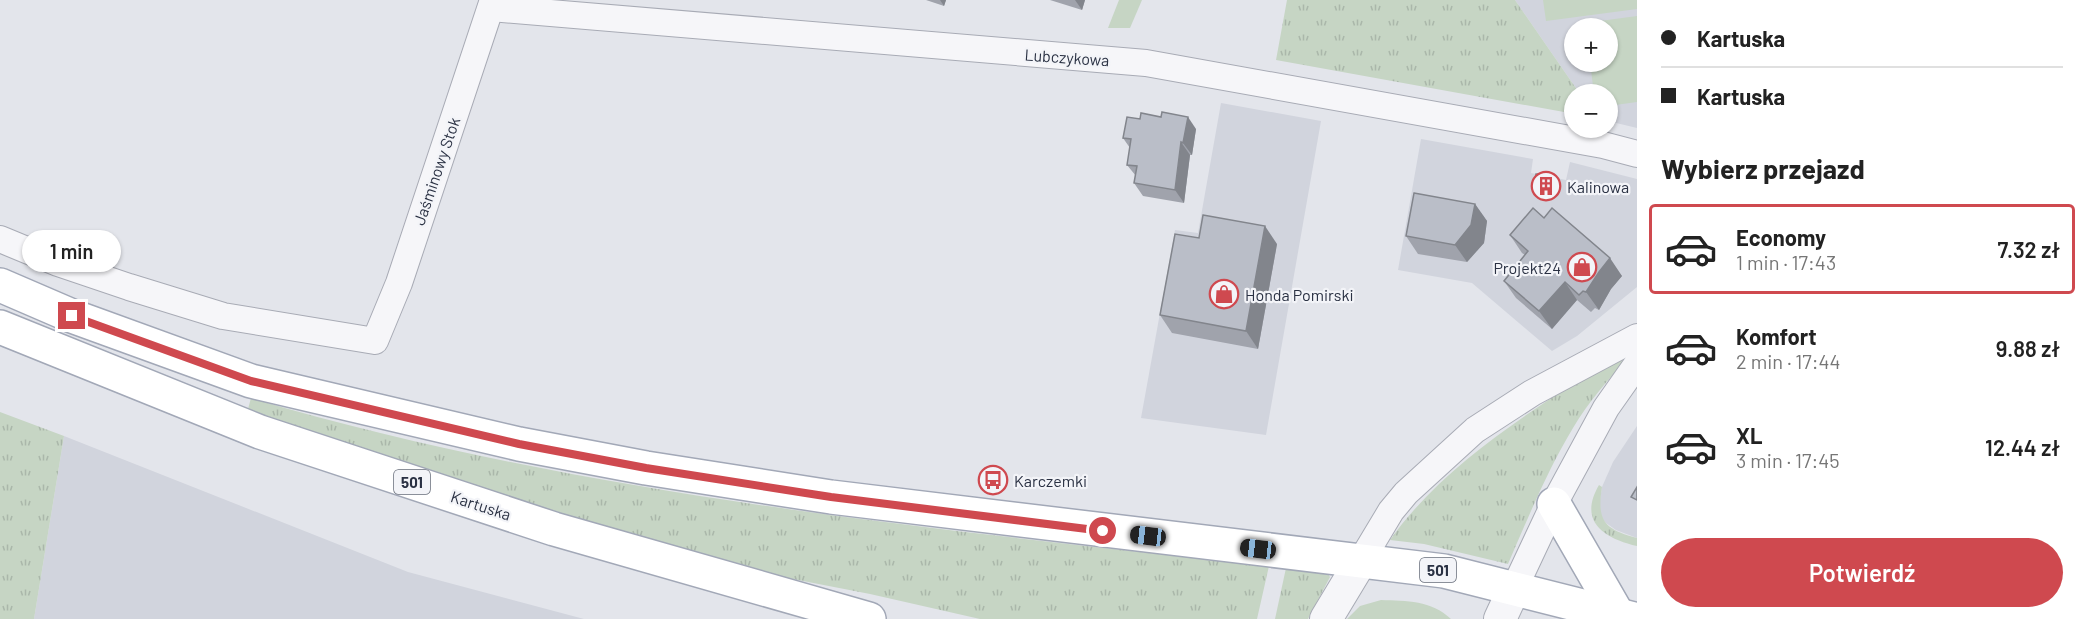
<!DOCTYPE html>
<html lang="pl">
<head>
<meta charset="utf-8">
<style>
	body { margin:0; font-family:Barlow,sans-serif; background:#f2f2f2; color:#222; height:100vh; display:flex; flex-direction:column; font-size:22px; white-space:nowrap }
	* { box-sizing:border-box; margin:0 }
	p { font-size:20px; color:#767676 }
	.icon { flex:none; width:33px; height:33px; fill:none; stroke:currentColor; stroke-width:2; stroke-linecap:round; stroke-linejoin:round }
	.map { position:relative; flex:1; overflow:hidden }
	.sheet { display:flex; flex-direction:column; background:#fff; width:450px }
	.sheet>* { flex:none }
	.guide { display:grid; align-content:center; height:132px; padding:0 24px; background:#fff }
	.fabs { position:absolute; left:1564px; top:18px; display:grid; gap:12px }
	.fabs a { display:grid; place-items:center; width:54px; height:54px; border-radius:50%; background:#fff; box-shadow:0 2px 4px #0004; font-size:30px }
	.end { position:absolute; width:27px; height:27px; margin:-14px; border:8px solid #cf494f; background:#fff; box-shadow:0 0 0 3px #fff }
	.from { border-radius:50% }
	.bubble { position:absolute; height:42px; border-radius:21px; background:#fff; box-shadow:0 2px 4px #0004; font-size:20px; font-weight:600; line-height:42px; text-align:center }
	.car { position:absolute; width:18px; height:36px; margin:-18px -9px; border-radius:8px; box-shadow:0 0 4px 2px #0007; background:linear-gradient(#222 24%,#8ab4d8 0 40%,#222 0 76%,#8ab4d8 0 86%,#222 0) }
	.guide b { display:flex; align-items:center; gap:21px; height:57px; font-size:22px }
	.guide b+b { border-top:2px solid #e0e0e0 }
	.guide i { width:15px; height:15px; background:#222 }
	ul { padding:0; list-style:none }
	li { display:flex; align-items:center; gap:18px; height:90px; margin:0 12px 9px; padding:0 12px; border:3px solid transparent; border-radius:6px }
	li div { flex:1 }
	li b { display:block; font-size:22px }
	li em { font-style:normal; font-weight:600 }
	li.current { border-color:#cf494f }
	li>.icon { width:54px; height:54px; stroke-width:1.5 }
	h2 { padding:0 24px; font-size:27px; line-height:72px }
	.cta { display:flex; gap:12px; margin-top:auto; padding:12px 24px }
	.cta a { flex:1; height:69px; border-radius:36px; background:#cf494f; color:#fff; font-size:24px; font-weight:600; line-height:69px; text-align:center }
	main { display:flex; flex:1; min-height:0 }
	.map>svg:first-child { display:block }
</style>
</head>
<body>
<main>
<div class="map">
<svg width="1637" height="619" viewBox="0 0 1637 619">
	<defs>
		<pattern id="grass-tufts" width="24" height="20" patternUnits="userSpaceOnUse" patternTransform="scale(1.5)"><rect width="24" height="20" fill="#c6d5c4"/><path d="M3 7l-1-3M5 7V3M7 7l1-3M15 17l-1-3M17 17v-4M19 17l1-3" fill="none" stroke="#aab7aa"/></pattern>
	</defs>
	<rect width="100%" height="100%" fill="#e3e5eb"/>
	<!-- built -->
	<g fill="#d1d4dd" fill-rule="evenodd">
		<path d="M1515 0H1637V128L1608 121V94H1580ZM1575 28H1608V62H1575Z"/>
		<path d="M1221 103 1321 121 1266 435 1141 418 1175 230 1198 233Z"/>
		<path d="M1421 139 1533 159 1531 173 1566 180 1570 162 1637 179V287L1577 336 1552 351 1472 283 1398 270Z"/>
		<path d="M1637 426V538L1616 530 1606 523 1600 516 1599 506 1602 487 1613 462Z"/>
		<path d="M64 436 408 572 584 619H34Z"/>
	</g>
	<!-- grass -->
	<g fill="url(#grass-tufts)">
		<path d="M1287 0H1515L1580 94H1575V114L1276 60Z"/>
		<path d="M1626 349 1631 356C1609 378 1589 401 1573 428 1547 471 1528 518 1508 564L1424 544 1390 540C1449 457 1543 405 1626 349Z"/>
		<path d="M251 398C582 496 928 528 1269 566L1257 619H980L870 594 767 574 567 515 327 439 248 409Z"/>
		<path d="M0 412 64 436 34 619H0Z"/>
		<path d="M1599 485 1602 487C1597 520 1603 529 1637 538V546C1603 538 1578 521 1599 485Z"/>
		<path d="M1286 568 1327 572 1330 577 1308 619H1275Z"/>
	</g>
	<!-- green -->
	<g fill="#c6d5c4">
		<path d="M1119 0H1142L1130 28H1108Z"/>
		<path d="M1543 0H1637V9L1546 21Z"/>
		<path d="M1637 16V102L1608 106V94H1594L1590 62H1608V28H1586L1585 23Z"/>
		<path d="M1381 600C1407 601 1431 600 1451 619H1347L1360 606Z"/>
	</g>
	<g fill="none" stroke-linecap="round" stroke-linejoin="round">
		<!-- minor casing -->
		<g stroke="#a8abb5" stroke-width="28">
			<g id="minor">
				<path d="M491 8 1146 63 1603 145 1637 154"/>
				<path d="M0 239 58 263 129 287 223 316 375 341 399 283 493 0"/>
				<path d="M1361 561 1391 511 1406 493 1475 430 1532 393 1637 337"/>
				<path d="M1514 589 1554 504 1606 408 1637 364"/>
			</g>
		</g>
		<!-- tertiary casing -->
		<g stroke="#a8abb5" stroke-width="34">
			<g id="tertiary">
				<path d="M1326 619 1361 561"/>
				<path d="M1500 619 1514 589"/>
			</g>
		</g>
		<!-- primary casing -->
		<g stroke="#a2a8b7" stroke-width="36">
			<g id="primary">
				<path d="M0 285 72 316 251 381 519 444 646 468 831 497 1444 571 1634 619"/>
				<path d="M0 327 260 432 554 529 869 619"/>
				<path d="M1554 504 1618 615"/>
			</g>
		</g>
		<!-- minor -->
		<use href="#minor" stroke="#f6f6f9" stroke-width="26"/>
		<!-- tertiary -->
		<use href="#tertiary" stroke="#f6f6f9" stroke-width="32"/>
		<!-- primary -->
		<use href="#primary" stroke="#fff" stroke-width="33"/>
	</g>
	<!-- wall -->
	<g fill="#a0a3ac">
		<path d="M926 0H946L944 6Z"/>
		<path d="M1050 0H1085L1082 10Z"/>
		<path d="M1140 119 1196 129 1192 155H1190L1184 203 1143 196 1134 183 1136 176 1127 165 1130 148 1123 138Z"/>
		<path d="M1549 175 1554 182 1552 192 1539 190 1534 184Z"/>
		<path d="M1475 204 1487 221 1484 243 1467 262 1418 254 1406 236Z"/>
		<path d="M1544 218 1622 276 1611 289 1599 310 1595 308 1591 312 1577 300 1552 329 1516 298 1504 281 1525 255 1522 253 1510 235Z"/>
		<path d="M1277 244 1258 349 1172 333 1160 315Z"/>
	</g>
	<!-- shaded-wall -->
	<g fill="#82858c">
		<path d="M940 0H946L944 6Z"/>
		<path d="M1075 0H1085L1082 10Z"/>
		<path d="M1188 117 1196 129 1192 155 1183 143Z"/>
		<path d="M1181 142 1190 155 1184 203 1175 190Z"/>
		<path d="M1549 175 1554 182 1552 192 1548 185Z"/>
		<path d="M1475 204 1487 221 1484 243 1467 262 1455 245Z"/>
		<path d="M1265 226 1277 244 1258 349 1246 331Z"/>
		<path d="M1610 258 1622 276 1611 289 1599 310 1586 292 1599 272Z"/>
		<path d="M1565 282 1577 300 1552 329 1539 311Z"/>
	</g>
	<!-- building -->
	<g fill="#babec8" stroke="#82858c" stroke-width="1.5">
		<path d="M1162 112 1188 117 1183 143 1181 142 1175 190 1134 183 1137 166 1127 165 1131 139 1123 138 1127 117 1140 119 1141 113 1161 117Z"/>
		<path d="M1536 174 1549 175 1548 185 1534 184Z"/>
		<path d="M1414 193 1475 204 1471 225 1455 245 1406 236Z"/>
		<path d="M1533 208 1544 218 1552 208 1610 258 1599 272 1586 292 1583 291 1579 295 1565 282 1539 311 1504 281 1528 251 1510 235Z"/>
		<path d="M1203 215 1265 226 1246 331 1160 315 1175 234 1199 238Z"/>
		<path d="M1637 487V500L1631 497Z"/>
	</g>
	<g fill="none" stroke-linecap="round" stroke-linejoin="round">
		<!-- route -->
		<path stroke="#cf494f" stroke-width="8" d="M72 316 251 381 519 444 646 468 831 497 1103 531"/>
	</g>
	<!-- icons -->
	<defs>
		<g id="building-ring" transform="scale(1.5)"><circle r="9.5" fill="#f3f4f8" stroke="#cf494f" stroke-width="1.5"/><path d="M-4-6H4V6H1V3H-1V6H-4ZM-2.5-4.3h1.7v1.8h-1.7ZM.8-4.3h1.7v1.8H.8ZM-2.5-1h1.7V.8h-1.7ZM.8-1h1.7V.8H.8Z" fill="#cf494f"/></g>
		<g id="shop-ring" transform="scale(1.5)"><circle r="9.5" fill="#f3f4f8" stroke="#cf494f" stroke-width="1.5"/><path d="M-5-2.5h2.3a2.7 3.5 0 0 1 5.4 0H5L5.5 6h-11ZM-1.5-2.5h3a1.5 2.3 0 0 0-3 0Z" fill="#cf494f"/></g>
		<g id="bus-ring" transform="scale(1.5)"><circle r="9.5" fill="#f3f4f8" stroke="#cf494f" stroke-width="1.5"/><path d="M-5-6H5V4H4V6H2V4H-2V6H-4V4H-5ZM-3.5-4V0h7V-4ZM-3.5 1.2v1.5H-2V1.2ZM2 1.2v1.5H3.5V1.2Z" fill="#cf494f"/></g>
	</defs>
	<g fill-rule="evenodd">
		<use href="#building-ring" x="1546" y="186"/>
		<use href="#shop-ring" x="1582" y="267"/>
		<use href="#shop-ring" x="1224" y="294"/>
		<use href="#bus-ring" x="993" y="480"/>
	</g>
	<g text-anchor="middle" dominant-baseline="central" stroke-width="4.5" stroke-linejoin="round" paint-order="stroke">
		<!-- shield labels -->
		<g fill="#f3f4f8" stroke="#666c79" stroke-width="1.5">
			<rect x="394" y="470" width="36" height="24" rx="4.5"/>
			<rect x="1420" y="558" width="36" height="24" rx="4.5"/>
		</g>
		<g font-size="15" font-weight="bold" fill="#2a3143">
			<text x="412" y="482">501</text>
			<text x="1438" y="570">501</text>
		</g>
		<!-- street labels -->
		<g font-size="16" fill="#2a3143" stroke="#f3f4f8">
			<text transform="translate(1067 57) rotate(4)">Lubczykowa</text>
			<text transform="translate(436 171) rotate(-71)">Jaśminowy Stok</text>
			<text transform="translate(481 505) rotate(18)">Kartuska</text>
		</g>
		<!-- poi labels -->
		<g font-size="16" fill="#2a3143" stroke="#f3f4f8" text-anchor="start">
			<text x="1567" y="186">Kalinowa</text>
			<text x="1561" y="267" text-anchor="end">Projekt24</text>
			<text x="1245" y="294">Honda Pomirski</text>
			<text x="1014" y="480">Karczemki</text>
		</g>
	</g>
</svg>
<div class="fabs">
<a>+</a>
<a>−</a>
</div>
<i class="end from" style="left:1103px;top:531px"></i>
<i class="end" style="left:72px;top:316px"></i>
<div class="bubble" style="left:22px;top:230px;width:99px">1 min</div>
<i class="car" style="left:1148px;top:536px;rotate:277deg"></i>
<i class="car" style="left:1258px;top:549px;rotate:277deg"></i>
</div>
<section class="sheet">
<div class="guide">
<b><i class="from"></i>Kartuska</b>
<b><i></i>Kartuska</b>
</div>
<h2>Wybierz przejazd</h2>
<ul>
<li class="current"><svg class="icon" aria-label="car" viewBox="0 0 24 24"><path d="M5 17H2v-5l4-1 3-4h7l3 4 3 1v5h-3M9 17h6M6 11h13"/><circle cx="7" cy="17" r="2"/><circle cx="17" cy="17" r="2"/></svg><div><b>Economy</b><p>1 min · 17:43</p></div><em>7.32 zł</em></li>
<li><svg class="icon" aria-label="car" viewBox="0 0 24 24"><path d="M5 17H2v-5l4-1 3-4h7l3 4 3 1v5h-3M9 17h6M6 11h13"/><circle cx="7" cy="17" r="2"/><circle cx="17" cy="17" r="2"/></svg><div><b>Komfort</b><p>2 min · 17:44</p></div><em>9.88 zł</em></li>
<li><svg class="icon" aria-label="car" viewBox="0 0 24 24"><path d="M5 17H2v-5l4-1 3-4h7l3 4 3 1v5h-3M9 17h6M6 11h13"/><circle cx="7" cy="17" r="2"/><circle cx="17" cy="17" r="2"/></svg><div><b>XL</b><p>3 min · 17:45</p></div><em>12.44 zł</em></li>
</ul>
<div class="cta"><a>Potwierdź</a></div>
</section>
</main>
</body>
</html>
